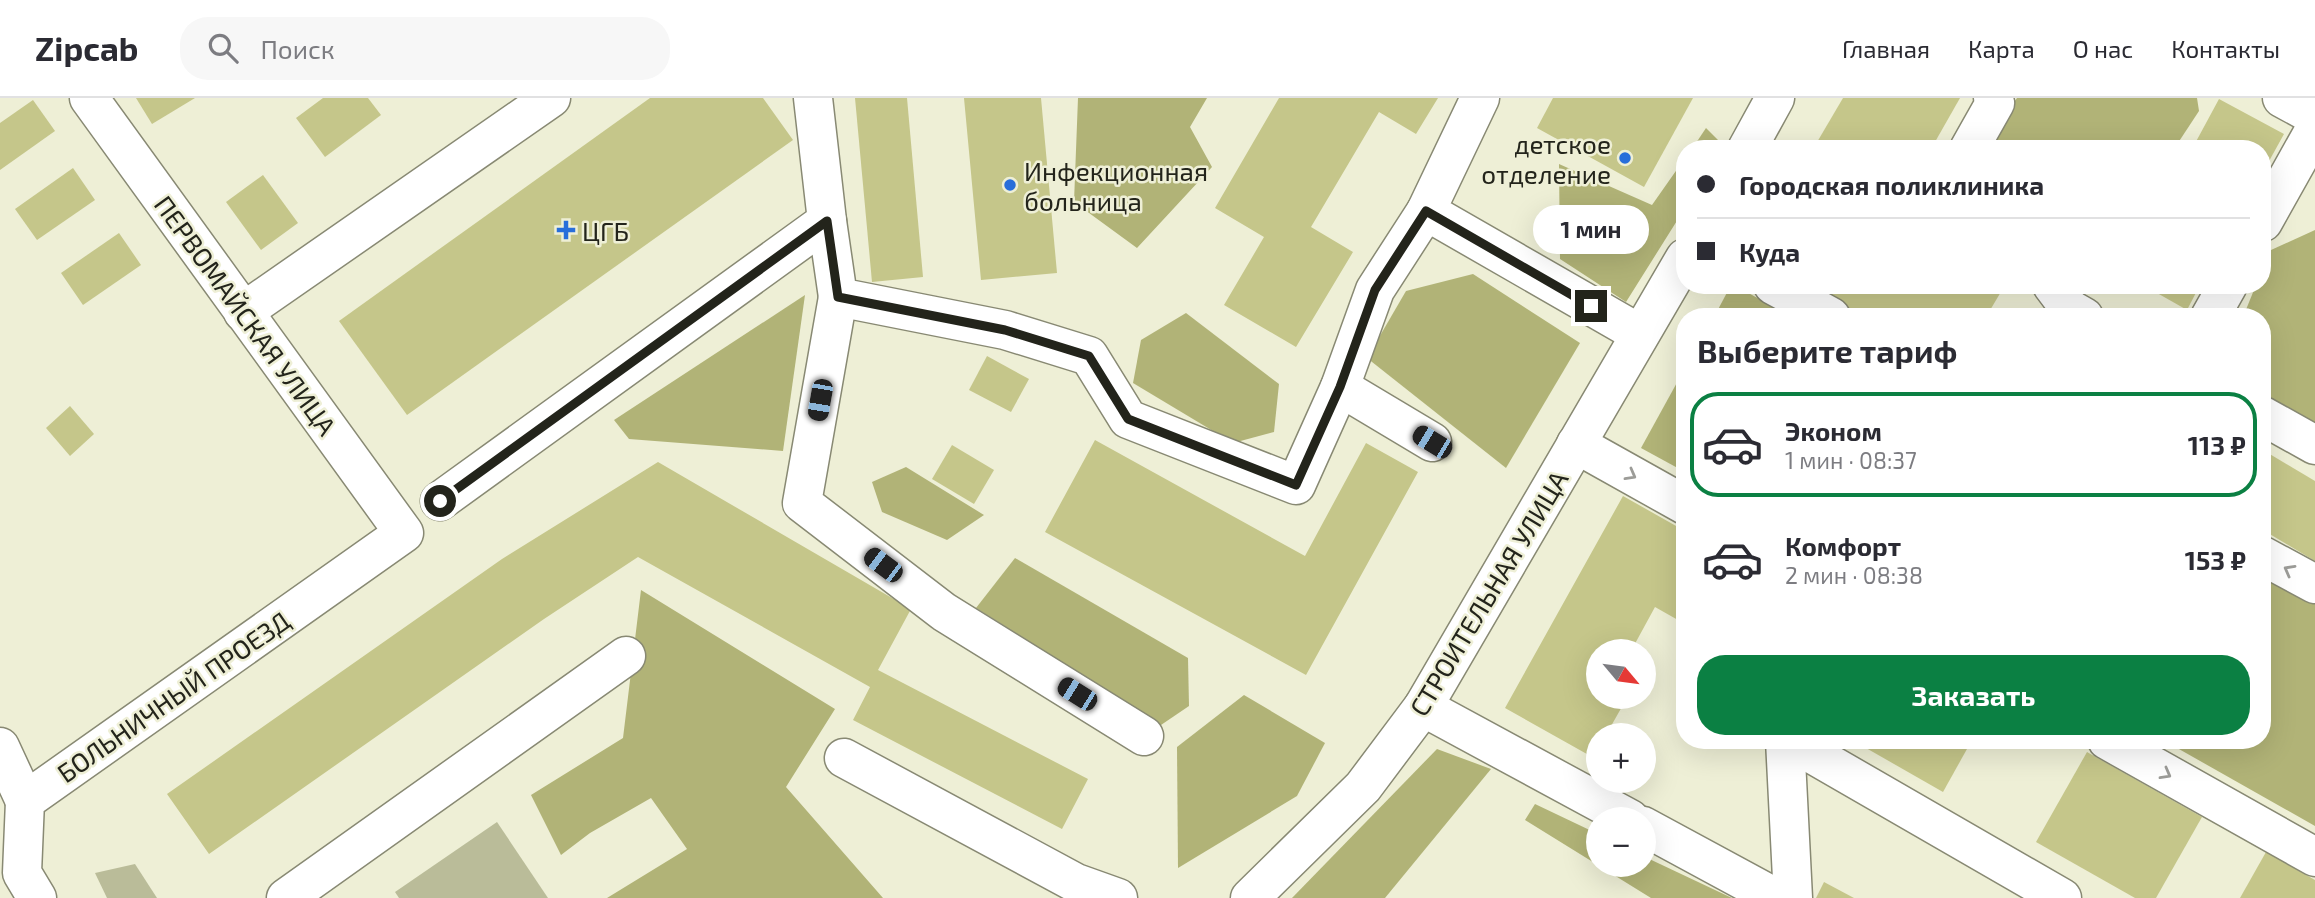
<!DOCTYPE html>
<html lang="ru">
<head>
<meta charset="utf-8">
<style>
	body { margin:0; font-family:"Exo 2",sans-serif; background:#f7f7f7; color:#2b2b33; height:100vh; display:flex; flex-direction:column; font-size:26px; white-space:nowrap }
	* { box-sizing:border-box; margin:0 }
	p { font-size:23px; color:#7c7c81 }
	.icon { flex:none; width:38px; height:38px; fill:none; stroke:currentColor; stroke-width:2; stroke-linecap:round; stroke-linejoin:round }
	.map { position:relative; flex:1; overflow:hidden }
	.drawer { position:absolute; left:1676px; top:210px; width:595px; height:441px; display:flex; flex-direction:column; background:#fff; border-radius:28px; box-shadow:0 7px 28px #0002 }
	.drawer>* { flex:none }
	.hud { position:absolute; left:1676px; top:42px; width:595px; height:154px; border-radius:28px; box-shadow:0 7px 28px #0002; display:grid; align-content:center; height:154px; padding:0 21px; background:#fff }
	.needle { width:46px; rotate:119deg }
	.controls { position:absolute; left:1586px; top:541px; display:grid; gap:14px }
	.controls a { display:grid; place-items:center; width:70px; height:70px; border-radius:50%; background:#fff; box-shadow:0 7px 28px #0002; font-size:35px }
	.end { position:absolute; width:32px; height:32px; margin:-16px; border:9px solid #23241b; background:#fff; box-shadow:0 0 0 4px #fff }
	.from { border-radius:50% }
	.bubble { position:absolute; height:49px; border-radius:24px; background:#fff; box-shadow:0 7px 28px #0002; font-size:23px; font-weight:700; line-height:49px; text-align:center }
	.car { position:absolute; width:21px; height:42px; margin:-21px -10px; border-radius:9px; box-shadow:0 0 5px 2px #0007; background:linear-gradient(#222 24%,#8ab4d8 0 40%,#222 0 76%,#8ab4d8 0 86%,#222 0) }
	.hud b { display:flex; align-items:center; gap:24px; height:66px; font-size:26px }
	.hud b+b { border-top:2px solid #e1e1e2 }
	.hud i { width:18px; height:18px; background:#2b2b33 }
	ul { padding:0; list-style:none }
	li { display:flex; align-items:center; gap:21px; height:105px; margin:0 14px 10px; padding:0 7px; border:4px solid transparent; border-radius:28px }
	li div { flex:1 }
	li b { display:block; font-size:26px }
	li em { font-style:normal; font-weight:700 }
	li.current { border-color:#0b8043 }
	li>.icon { width:63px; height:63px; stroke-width:1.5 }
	h2 { padding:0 21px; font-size:32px; line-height:84px }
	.action { display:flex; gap:14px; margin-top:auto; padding:14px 21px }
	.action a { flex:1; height:80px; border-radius:28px; background:#0b8043; color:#fff; font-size:28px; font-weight:700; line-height:80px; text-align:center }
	header { display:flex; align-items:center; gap:42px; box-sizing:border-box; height:98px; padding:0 35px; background:#fff; border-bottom:2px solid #e1e1e2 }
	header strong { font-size:33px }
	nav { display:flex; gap:38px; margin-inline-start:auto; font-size:24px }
	.search { width:490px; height:63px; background:#f7f7f7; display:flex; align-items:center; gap:18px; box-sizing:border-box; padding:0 24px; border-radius:28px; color:#7c7c81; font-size:26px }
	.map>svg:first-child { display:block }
</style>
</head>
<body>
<header>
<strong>Zipcab</strong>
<div class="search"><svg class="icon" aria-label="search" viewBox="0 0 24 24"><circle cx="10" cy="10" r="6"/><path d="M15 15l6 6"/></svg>Поиск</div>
<nav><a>Главная</a><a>Карта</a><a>О нас</a><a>Контакты</a></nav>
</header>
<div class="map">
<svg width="2315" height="800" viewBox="0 0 2315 800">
	<rect width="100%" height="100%" fill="#eeefd6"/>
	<!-- green -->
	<g fill="#babc99">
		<path d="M497 724 548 800H399L395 794Z"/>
		<path d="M135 766 157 800H107L95 775Z"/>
	</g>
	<!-- forest -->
	<g fill="#b1b377">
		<path d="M1078 0H1207L1190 29 1212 69 1137 150 1074 104Z"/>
		<path d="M2017 0H2197L2199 13 2174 51H1987L2004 17Z"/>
		<path d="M1706 30 1724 48 1722 51H1692Z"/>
		<path d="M1685 60V110L1626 204 1560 161 1559 66 1652 107Z"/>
		<path d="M2315 132V330L2263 303V219H2243L2256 187H2263V171L2271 152Z"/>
		<path d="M1473 176 1580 245 1506 370 1367 260 1406 193Z"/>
		<path d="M1731 187H1734L1792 219H1714Z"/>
		<path d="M805 197 783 353 629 341 614 322Z"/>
		<path d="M1186 215 1279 286 1274 334 1233 345 1133 285 1141 242Z"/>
		<path d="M1685 270V374L1641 350Z"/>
		<path d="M906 369 984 417 947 442 882 414 872 384Z"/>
		<path d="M1015 460 1188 560 1189 608 1161 627 976 510Z"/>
		<path d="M2263 477 2315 505V728L2163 642H2263Z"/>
		<path d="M641 492 835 611 786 689 883 800H607L687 751 651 700 590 735 561 757 531 697 623 640Z"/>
		<path d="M1244 597 1325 645 1297 698 1178 770 1177 649Z"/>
		<path d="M1437 651 1491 671 1385 800H1292Z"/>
		<path d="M1535 706 1598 736V766H1643V758L1732 800H1651L1525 722Z"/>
	</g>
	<!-- building -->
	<g fill="#c5c68a">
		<path d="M136 0H195L152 26Z"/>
		<path d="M323 0H368L381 17 325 59 296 20Z"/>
		<path d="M650 0H763L793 42 407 317 339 223Z"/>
		<path d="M855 0H907L923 179 872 184Z"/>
		<path d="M964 0H1041L1057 175 981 182Z"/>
		<path d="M1279 0H1438L1416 36 1379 14 1311 129 1353 154 1296 249 1224 207 1264 139 1215 110Z"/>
		<path d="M1553 0H1693L1644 89 1537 30Z"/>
		<path d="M1843 0H1960L1931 51H1813Z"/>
		<path d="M2219 1 2284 36 2263 74V51H2192Z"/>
		<path d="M33 2 55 33 0 72V25Z"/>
		<path d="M73 70 95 102 37 142 15 111Z"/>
		<path d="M263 77 298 125 261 152 226 104Z"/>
		<path d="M119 135 141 167 83 207 61 175Z"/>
		<path d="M1803 187H2005L1986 219H1858Z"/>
		<path d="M2143 187H2200L2187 212Z"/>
		<path d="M987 258 1029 281 1011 314 969 292Z"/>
		<path d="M70 308 94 336 70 358 46 330Z"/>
		<path d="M1095 342 1305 458 1366 345 1418 374 1306 577 1045 434Z"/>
		<path d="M952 347 994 372 974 406 932 381Z"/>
		<path d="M2263 352 2315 383V463L2263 432Z"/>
		<path d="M658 364 911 511 878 572 1088 681 1062 731 853 622 870 589 638 459 544 521 209 756 167 696 502 461Z"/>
		<path d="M1623 398 1685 433V526L1655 509 1631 553H1598V598H1628L1606 637H1598V652L1594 660 1505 610Z"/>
		<path d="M1852 642H1972L1943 694Z"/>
		<path d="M2087 654 2202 719 2156 800H2135L2036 744Z"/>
		<path d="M2266 754 2315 782V800H2240Z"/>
		<path d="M1824 784 1854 800H1816Z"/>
	</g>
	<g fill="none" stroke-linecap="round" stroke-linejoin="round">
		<!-- minor casing -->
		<g stroke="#888973" stroke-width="41">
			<g id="minor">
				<path d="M1480 0 1426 113 1640 236"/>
				<path d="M2282 0 2315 18"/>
				<path d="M1747 51 1775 0"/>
				<path d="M1969 51 1995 5 1993 0"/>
				<path d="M827 123 838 199 1005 232 1089 258 1128 321 1296 387 1340 289 1375 192 1426 113"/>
				<path d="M2263 124 2315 31"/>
				<path d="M1773 187 1831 219"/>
				<path d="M2052 187 2070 211 2084 219"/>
				<path d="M838 199 802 405 944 514 1144 638"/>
				<path d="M243 214 551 0"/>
				<path d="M2210 219 2228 187"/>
				<path d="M1340 289 1432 344"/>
				<path d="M2263 318 2315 347"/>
				<path d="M1576 346 1685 407"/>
				<path d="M440 403 827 123 813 0"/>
				<path d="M2263 458 2315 486"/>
				<path d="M1423 609 1630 721"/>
				<path d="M1785 642 1793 800"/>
				<path d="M1788 642 2062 800"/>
				<path d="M2107 642 2315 759"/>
				<path d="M0 649 25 703"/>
				<path d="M844 660 1076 785 1118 800"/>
				<path d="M1643 728 1776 800"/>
				<path d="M37 800 22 775 25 703 404 435 89 0"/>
				<path d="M286 800 626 558"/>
				<path d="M1250 800 1363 689 1423 609 1685 160"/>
			</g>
		</g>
		<!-- minor -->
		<use href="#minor" stroke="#fff" stroke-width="38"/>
	</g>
	<!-- one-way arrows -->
	<defs><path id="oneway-chevron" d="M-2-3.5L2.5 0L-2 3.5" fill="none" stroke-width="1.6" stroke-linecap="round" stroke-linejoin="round" transform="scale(1.75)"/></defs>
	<g stroke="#9c9c98">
		<use href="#oneway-chevron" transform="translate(1631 377) rotate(29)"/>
		<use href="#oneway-chevron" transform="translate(2289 472) rotate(-151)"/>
		<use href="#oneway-chevron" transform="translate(2166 676) rotate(29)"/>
	</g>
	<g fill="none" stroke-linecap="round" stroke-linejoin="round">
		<!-- route -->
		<path stroke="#23241b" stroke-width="9" d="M440 403 827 123 838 199 1005 232 1089 258 1128 321 1296 387 1340 289 1375 192 1426 113 1591 208"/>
	</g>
	<!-- markers -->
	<g fill="#286eda" stroke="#eeefd6" stroke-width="2.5">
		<circle cx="1625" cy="60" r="7"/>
		<circle cx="1010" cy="87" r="7"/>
		<path d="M562.5 121.5h7v7h7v7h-7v7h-7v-7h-7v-7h7z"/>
	</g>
	<g text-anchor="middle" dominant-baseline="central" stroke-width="5" stroke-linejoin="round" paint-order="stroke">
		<!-- poi labels -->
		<g font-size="26" fill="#23241b" stroke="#eeefd6" text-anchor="start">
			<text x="1611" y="45" text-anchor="end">детское<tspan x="1611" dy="30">отделение</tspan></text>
			<text x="1024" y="72">Инфекционная<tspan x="1024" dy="30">больница</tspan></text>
			<text x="582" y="132">ЦГБ</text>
		</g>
		<!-- street labels -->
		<g font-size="26" fill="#23241b" stroke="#eeefd6">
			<text transform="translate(246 217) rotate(54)">ПЕРВОМАЙСКАЯ УЛИЦА</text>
			<text transform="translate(1488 495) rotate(-59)">СТРОИТЕЛЬНАЯ УЛИЦА</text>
			<text transform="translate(173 598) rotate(-35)">БОЛЬНИЧНЫЙ ПРОЕЗД</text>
		</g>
	</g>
</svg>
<div class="controls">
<a><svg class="needle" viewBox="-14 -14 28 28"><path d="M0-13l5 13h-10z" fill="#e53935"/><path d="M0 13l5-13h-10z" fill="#7c7c81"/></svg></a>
<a>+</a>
<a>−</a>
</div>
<i class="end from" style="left:440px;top:403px"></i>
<i class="end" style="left:1591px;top:208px"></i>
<div class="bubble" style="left:1533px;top:107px;width:116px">1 мин</div>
<i class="car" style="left:820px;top:302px;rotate:190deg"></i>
<i class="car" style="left:1432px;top:344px;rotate:301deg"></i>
<i class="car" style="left:883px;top:467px;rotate:307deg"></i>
<i class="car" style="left:1077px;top:596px;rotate:302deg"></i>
<div class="hud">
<b><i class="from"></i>Городская поликлиника</b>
<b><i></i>Куда</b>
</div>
<section class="drawer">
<h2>Выберите тариф</h2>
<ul>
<li class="current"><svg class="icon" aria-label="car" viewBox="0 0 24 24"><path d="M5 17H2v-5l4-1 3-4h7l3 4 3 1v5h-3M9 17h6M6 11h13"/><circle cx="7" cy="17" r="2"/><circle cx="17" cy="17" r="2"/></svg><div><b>Эконом</b><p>1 мин · 08:37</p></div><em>113 ₽</em></li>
<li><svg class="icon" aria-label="car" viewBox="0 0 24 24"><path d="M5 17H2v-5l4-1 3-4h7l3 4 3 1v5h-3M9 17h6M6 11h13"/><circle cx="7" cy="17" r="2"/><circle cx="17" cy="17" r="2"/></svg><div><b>Комфорт</b><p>2 мин · 08:38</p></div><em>153 ₽</em></li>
</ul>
<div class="action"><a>Заказать</a></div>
</section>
</div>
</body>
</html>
